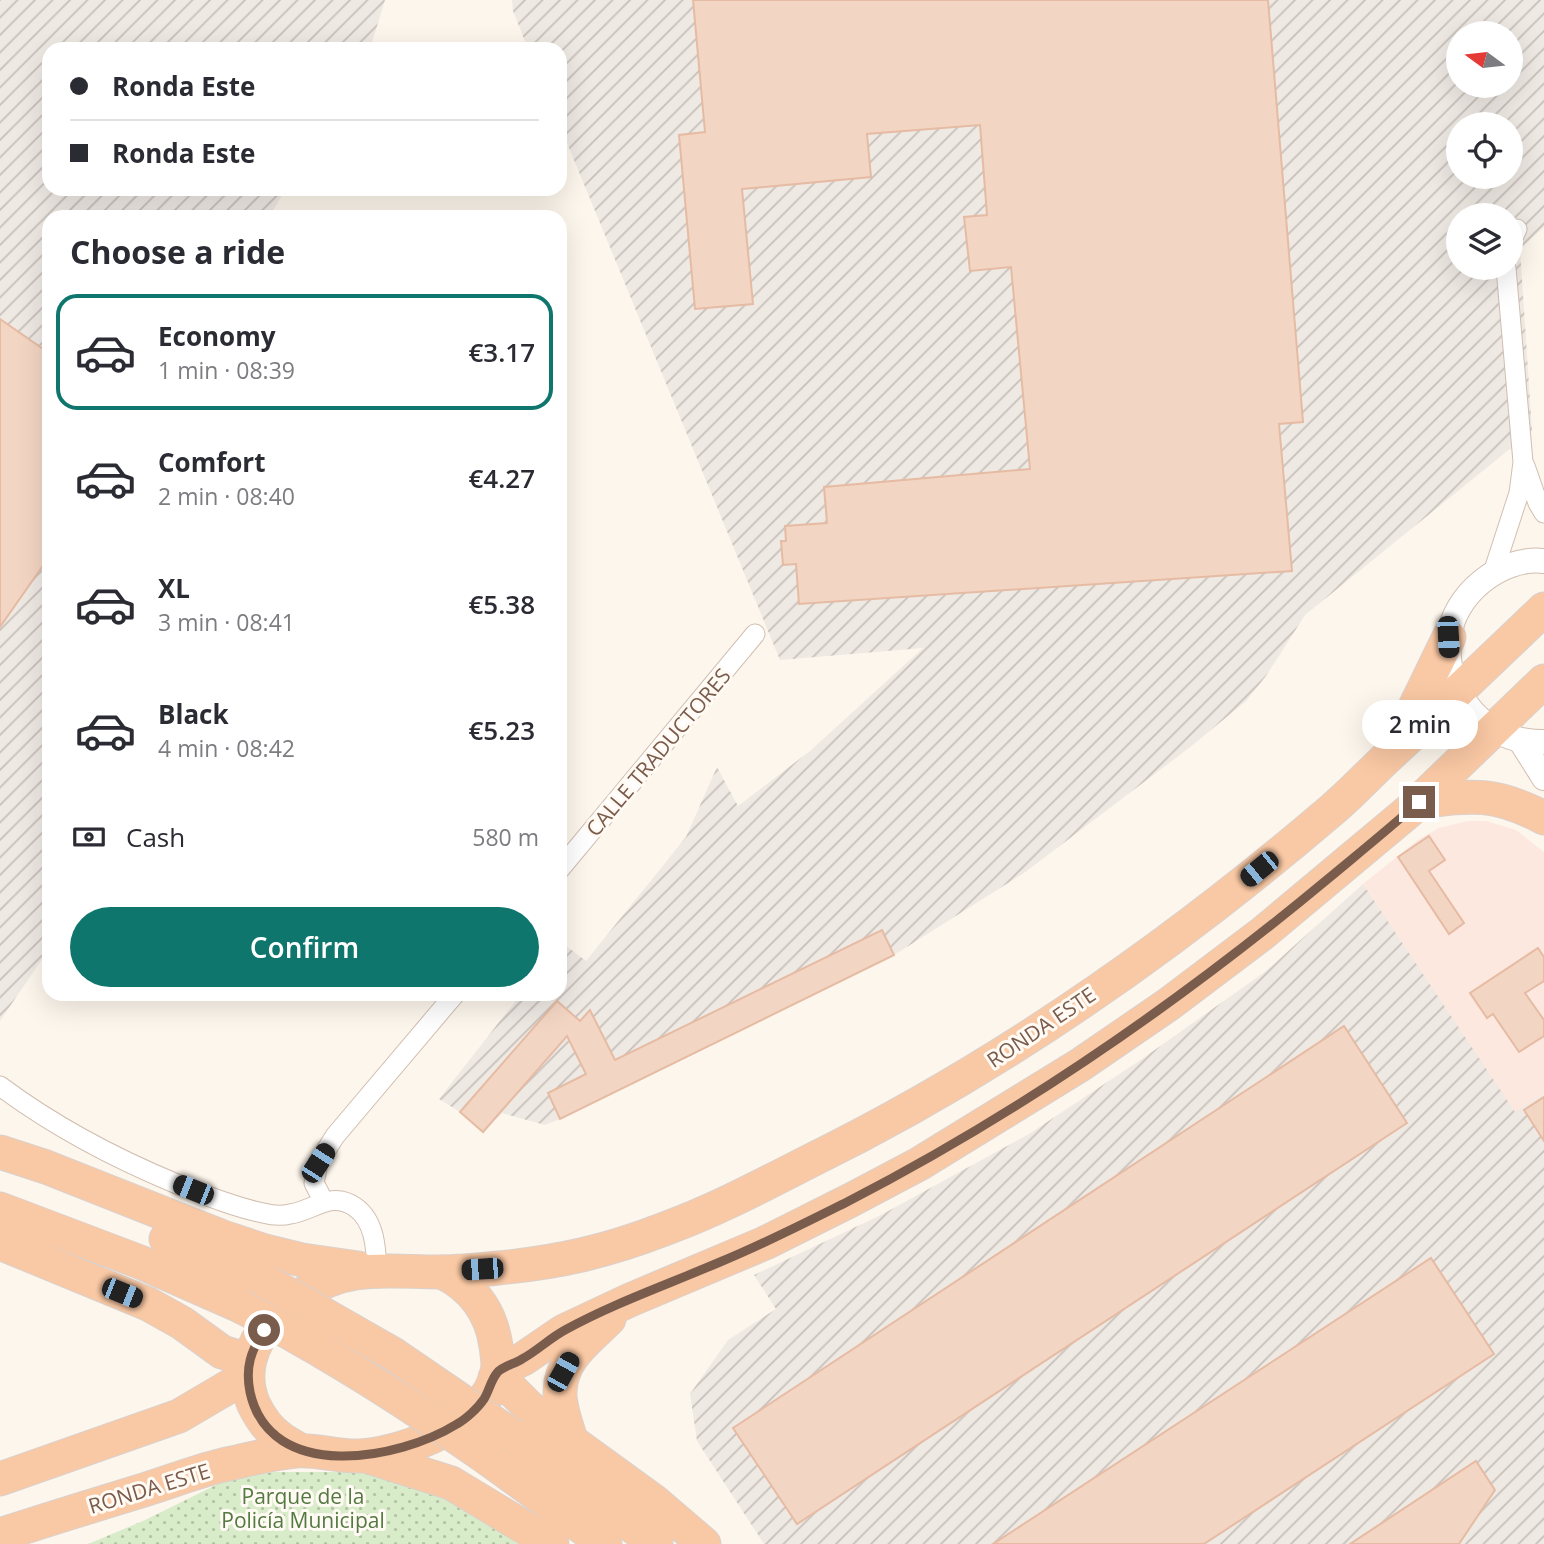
<!DOCTYPE html>
<html lang="en">
<head>
<meta charset="utf-8">
<style>
	body { margin:0; font-family:"Open Sans",sans-serif; background:#f2f2f3; color:#2b2b33; height:100vh; display:flex; flex-direction:column; font-size:26px; white-space:nowrap }
	* { box-sizing:border-box; margin:0 }
	p { font-size:23px; color:#7c7c81 }
	.icon { flex:none; width:38px; height:38px; fill:none; stroke:currentColor; stroke-width:2; stroke-linecap:round; stroke-linejoin:round }
	.map { position:relative; flex:1; overflow:hidden }
	.sheet { position:absolute; left:42px; top:210px; width:525px; height:791px; display:flex; flex-direction:column; background:#fff; border-radius:21px; box-shadow:0 7px 28px #0002 }
	.sheet>* { flex:none }
	.banner { position:absolute; left:42px; top:42px; width:525px; height:154px; border-radius:21px; box-shadow:0 7px 28px #0002; display:grid; align-content:center; height:154px; padding:0 28px; background:#fff }
	.needle { width:46px; rotate:285deg }
	.controls { position:absolute; left:1446px; top:21px; display:grid; gap:14px }
	.controls a { display:grid; place-items:center; width:77px; height:77px; border-radius:50%; background:#fff; box-shadow:0 7px 28px #0002; font-size:35px }
	.end { position:absolute; width:32px; height:32px; margin:-16px; border:9px solid #7a5c4d; background:#fff; box-shadow:0 0 0 4px #fff }
	.from { border-radius:50% }
	.bubble { position:absolute; height:49px; border-radius:24px; background:#fff; box-shadow:0 7px 28px #0002; font-size:23px; font-weight:600; line-height:49px; text-align:center }
	.car { position:absolute; width:21px; height:42px; margin:-21px -10px; border-radius:9px; box-shadow:0 0 5px 2px #0007; background:linear-gradient(#222 24%,#8ab4d8 0 40%,#222 0 76%,#8ab4d8 0 86%,#222 0) }
	.banner b { display:flex; align-items:center; gap:24px; height:66px; font-size:26px }
	.banner b+b { border-top:2px solid #e1e1e2 }
	.banner i { width:18px; height:18px; background:#2b2b33 }
	ul { padding:0; list-style:none }
	li { display:flex; align-items:center; gap:21px; height:116px; margin:0 14px 10px; padding:0 14px; border:4px solid transparent; border-radius:21px }
	li div { flex:1 }
	li b { display:block; font-size:26px }
	li em { font-style:normal; font-weight:600 }
	li.active { border-color:#0f766e }
	li>.icon { width:63px; height:63px; stroke-width:1.5 }
	h2 { padding:0 28px; font-size:32px; line-height:84px }
	.pay { display:flex; align-items:center; gap:18px; height:77px; padding:0 28px; font-size:26px }
	.pay p { margin-inline-start:auto }
	.action { display:flex; gap:14px; margin-top:auto; padding:14px 28px }
	.action a { flex:1; height:80px; border-radius:42px; background:#0f766e; color:#fff; font-size:28px; font-weight:600; line-height:80px; text-align:center }
	.map>svg:first-child { display:block }
</style>
</head>
<body>
<div class="map">
<svg width="1544" height="1544" viewBox="0 0 1544 1544">
	<defs>
		<pattern id="industrial-furrows" width="10" height="10" patternUnits="userSpaceOnUse" patternTransform="scale(1.75)"><rect width="10" height="10" fill="#efe9e4"/><path d="M-1 1l2-2M0 10L10 0M9 11l2-2" fill="none" stroke="#c7c0bb"/></pattern>
		<pattern id="green-dots" width="8" height="8" patternUnits="userSpaceOnUse" patternTransform="scale(1.75)"><rect width="8" height="8" fill="#d8ecc9"/><path d="M2 2h.1M6 6h.1" fill="none" stroke="#b4c2a5" stroke-width="1.8" stroke-linecap="round"/></pattern>
	</defs>
	<rect width="100%" height="100%" fill="#fdf6ec"/>
	<!-- commercial -->
	<path fill="#fde8e0" d="M1467 821H1486L1516 830 1544 852V1094L1515 1113 1363 884 1419 839 1439 828Z"/>
	<!-- industrial -->
	<g fill="url(#industrial-furrows)" fill-rule="evenodd">
		<path d="M0 0H385L370 49H49V189H286L269 217H49V949L0 1021Z"/>
		<path d="M512 0H1544V227L1520 249 1532 431 1305 615 1266 676 1246 701 1189 748 1024 873 894 955 560 1119 545 1125 502 1113 483 1132 460 1112 439 1099 521 994H560V944L561 942 586 961 686 837 717 767 738 806 810 751 923 648 780 660 560 126V49H528L513 11ZM1458 33H1510V86H1458ZM1458 124H1510V177H1458ZM1458 215H1510V268H1458Z"/>
		<path d="M1363 884 1515 1112 1544 1094V1544H764L697 1441 690 1394 728 1340 776 1309 754 1275 881 1215 1029 1134 1142 1059 1266 971Z"/>
	</g>
	<!-- green -->
	<path fill="url(#green-dots)" d="M275 1472H378L441 1494 518 1544H88L143 1521 222 1482 236 1477Z"/>
	<!-- building -->
	<g fill="#f3d5c3" stroke="#e6bba3" stroke-width="2">
		<path d="M693 0H1268L1303 422 1279 424 1292 571 799 604 796 564 783 565 781 541H786L785 526 827 523 824 487 1030 469 1011 267 970 271 964 217 987 215 980 125 867 134 871 177 742 189 753 304 695 309 679 135 705 132Z"/>
		<path d="M0 319 49 353V557L0 627Z"/>
		<path d="M1429 836 1445 860 1429 871 1464 923 1449 934 1398 857Z"/>
		<path d="M882 930 894 955 560 1119 548 1093 586 1074 567 1036 483 1132 460 1112 557 1001 580 1021 590 1010 615 1060Z"/>
		<path d="M1538 948 1544 957V981L1525 993 1544 1020V1036L1519 1052 1493 1014 1487 1018 1470 993Z"/>
		<path d="M1344 1026 1407 1123 797 1524 733 1428Z"/>
		<path d="M1544 1097V1141L1524 1110Z"/>
		<path d="M1431 1258 1494 1354 1204 1544H993Z"/>
		<path d="M1476 1461 1495 1490 1459 1544H1350Z"/>
	</g>
	<g fill="none" stroke-linecap="round" stroke-linejoin="round">
		<!-- minor casing -->
		<g stroke="#d1beb0" stroke-width="21">
			<g id="minor">
				<path d="M1510 245 1517 229"/>
				<path d="M1525 466 1538 503 1544 513"/>
				<path d="M1493 573 1519 493 1523 462 1506 268"/>
				<path d="M560 869 755 634"/>
				<path d="M0 1086C55 1127 114 1158 177 1184 205 1195 234 1207 263 1213 271 1215 282 1216 290 1214 313 1211 331 1190 355 1207 375 1221 376 1248 377 1270"/>
				<path d="M323 1200 314 1183 318 1163 335 1136 455 994"/>
			</g>
		</g>
		<!-- tertiary casing -->
		<g stroke="#d1beb0" stroke-width="26">
			<g id="tertiary">
				<path d="M1544 561C1501 556 1453 595 1449 638 1443 695 1487 744 1544 742"/>
				<path d="M1520 740 1544 778"/>
			</g>
		</g>
		<!-- trunk casing -->
		<g stroke="#dad1cd" stroke-width="35">
			<g id="trunk">
				<path d="M1401 736 1449 637"/>
				<path d="M1419 802C1473 795 1495 792 1544 818"/>
				<path d="M0 1152 46 1167 223 1237 265 1251 302 1260 358 1268"/>
				<path d="M0 1209 140 1262 240 1306"/>
				<path d="M166 1239 267 1282"/>
				<path d="M0 1243 148 1304 182 1323 222 1352 248 1360"/>
				<path d="M498 1371 523 1359 564 1331 630 1300 765 1243 851 1200 919 1164 1080 1065 1169 1004 1263 933 1409 811 1544 681"/>
				<path d="M495 1378 506 1384 530 1408 571 1441 655 1502 704 1544"/>
				<path d="M513 1436 656 1544"/>
				<path d="M571 1441C567 1425 559 1407 560 1391 561 1358 588 1340 609 1319"/>
				<path d="M300 1450C293 1446 285 1442 279 1437 268 1429 260 1417 254 1405 234 1359 266 1318 303 1294 349 1263 389 1272 440 1272 459 1272 479 1270 498 1268 561 1262 608 1251 667 1228 716 1210 763 1185 810 1161 999 1068 1173 946 1333 809 1354 791 1373 770 1393 752 1444 705 1494 657 1544 609"/>
				<path d="M369 1457 451 1483 552 1544"/>
				<path d="M491 1461 605 1544"/>
				<path d="M0 1479 179 1416 247 1376"/>
				<path d="M0 1535C49 1519 98 1504 147 1489 172 1481 198 1471 223 1465 247 1460 272 1453 296 1451 315 1449 338 1457 360 1456 405 1453 487 1423 497 1372 499 1365 497 1354 496 1346 491 1312 473 1287 442 1272"/>
			</g>
		</g>
		<!-- minor -->
		<use href="#minor" stroke="#fff" stroke-width="19"/>
		<!-- tertiary -->
		<use href="#tertiary" stroke="#fff" stroke-width="24"/>
		<!-- trunk -->
		<use href="#trunk" stroke="#f9c8a4" stroke-width="33"/>
		<!-- trunk-bridge casing -->
		<g stroke="#dad1cd" stroke-width="35" stroke-linecap="butt">
			<g id="trunk-bridge">
				<path d="M267 1282 393 1354 513 1436"/>
				<path d="M240 1306C327 1351 410 1404 491 1461"/>
			</g>
		</g>
		<!-- trunk-bridge -->
		<use href="#trunk-bridge" stroke="#f9c8a4" stroke-width="33"/>
	</g>
	<g fill="none" stroke-linecap="round" stroke-linejoin="round">
		<!-- route -->
		<path stroke="#7a5c4d" stroke-width="9" d="M264 1330C251 1351 245 1367 250 1392 270 1484 399 1460 457 1424 466 1419 478 1408 484 1399 489 1391 491 1380 497 1373 502 1366 515 1364 522 1359 537 1351 550 1338 565 1330 614 1303 669 1284 720 1262 764 1244 805 1223 847 1202 1020 1113 1180 1002 1329 878 1359 853 1390 828 1419 802"/>
	</g>
	<g text-anchor="middle" dominant-baseline="central" stroke-width="6" stroke-linejoin="round" paint-order="stroke">
		<!-- street labels -->
		<g font-size="21" fill="#7a5c4d" stroke="#fffaf3">
			<text transform="translate(658 752) rotate(-50)">CALLE TRADUCTORES</text>
			<text transform="translate(1041 1027) rotate(-34)">RONDA ESTE</text>
			<text transform="translate(149 1488) rotate(-17)">RONDA ESTE</text>
		</g>
		<!-- park labels -->
		<g font-size="21" fill="#537a41" stroke="#fffaf3">
			<text x="303" y="1496">Parque de la<tspan x="303" dy="24">Policía Municipal</tspan></text>
		</g>
	</g>
</svg>
<div class="controls">
<a><svg class="needle" viewBox="-14 -14 28 28"><path d="M0-13l5 13h-10z" fill="#e53935"/><path d="M0 13l5-13h-10z" fill="#7c7c81"/></svg></a>
<a><svg class="icon" aria-label="locate" viewBox="0 0 24 24"><circle cx="12" cy="12" r="6"/><path d="M12 2v4M12 18v4M2 12h4M18 12h4"/></svg></a>
<a><svg class="icon" aria-label="layers" viewBox="0 0 24 24"><path d="M12 4l9 5-9 5-9-5zM3 14l9 5 9-5"/></svg></a>
</div>
<i class="end from" style="left:264px;top:1330px"></i>
<i class="end" style="left:1419px;top:802px"></i>
<div class="bubble" style="left:1362px;top:700px;width:116px">2 min</div>
<i class="car" style="left:1448px;top:637px;rotate:177deg"></i>
<i class="car" style="left:1259px;top:869px;rotate:231deg"></i>
<i class="car" style="left:318px;top:1163px;rotate:33deg"></i>
<i class="car" style="left:193px;top:1190px;rotate:292deg"></i>
<i class="car" style="left:482px;top:1269px;rotate:266deg"></i>
<i class="car" style="left:122px;top:1293px;rotate:112deg"></i>
<i class="car" style="left:563px;top:1372px;rotate:29deg"></i>
<div class="banner">
<b><i class="from"></i>Ronda Este</b>
<b><i></i>Ronda Este</b>
</div>
<section class="sheet">
<h2>Choose a ride</h2>
<ul>
<li class="active"><svg class="icon" aria-label="car" viewBox="0 0 24 24"><path d="M5 17H2v-5l4-1 3-4h7l3 4 3 1v5h-3M9 17h6M6 11h13"/><circle cx="7" cy="17" r="2"/><circle cx="17" cy="17" r="2"/></svg><div><b>Economy</b><p>1 min · 08:39</p></div><em>€3.17</em></li>
<li><svg class="icon" aria-label="car" viewBox="0 0 24 24"><path d="M5 17H2v-5l4-1 3-4h7l3 4 3 1v5h-3M9 17h6M6 11h13"/><circle cx="7" cy="17" r="2"/><circle cx="17" cy="17" r="2"/></svg><div><b>Comfort</b><p>2 min · 08:40</p></div><em>€4.27</em></li>
<li><svg class="icon" aria-label="car" viewBox="0 0 24 24"><path d="M5 17H2v-5l4-1 3-4h7l3 4 3 1v5h-3M9 17h6M6 11h13"/><circle cx="7" cy="17" r="2"/><circle cx="17" cy="17" r="2"/></svg><div><b>XL</b><p>3 min · 08:41</p></div><em>€5.38</em></li>
<li><svg class="icon" aria-label="car" viewBox="0 0 24 24"><path d="M5 17H2v-5l4-1 3-4h7l3 4 3 1v5h-3M9 17h6M6 11h13"/><circle cx="7" cy="17" r="2"/><circle cx="17" cy="17" r="2"/></svg><div><b>Black</b><p>4 min · 08:42</p></div><em>€5.23</em></li>
</ul>
<div class="pay"><svg class="icon" aria-label="cash" viewBox="0 0 24 24"><path d="M3 7h18v10H3z"/><circle cx="12" cy="12" r="2"/></svg>Cash<p>580 m</p></div>
<div class="action"><a>Confirm</a></div>
</section>
</div>
</body>
</html>
